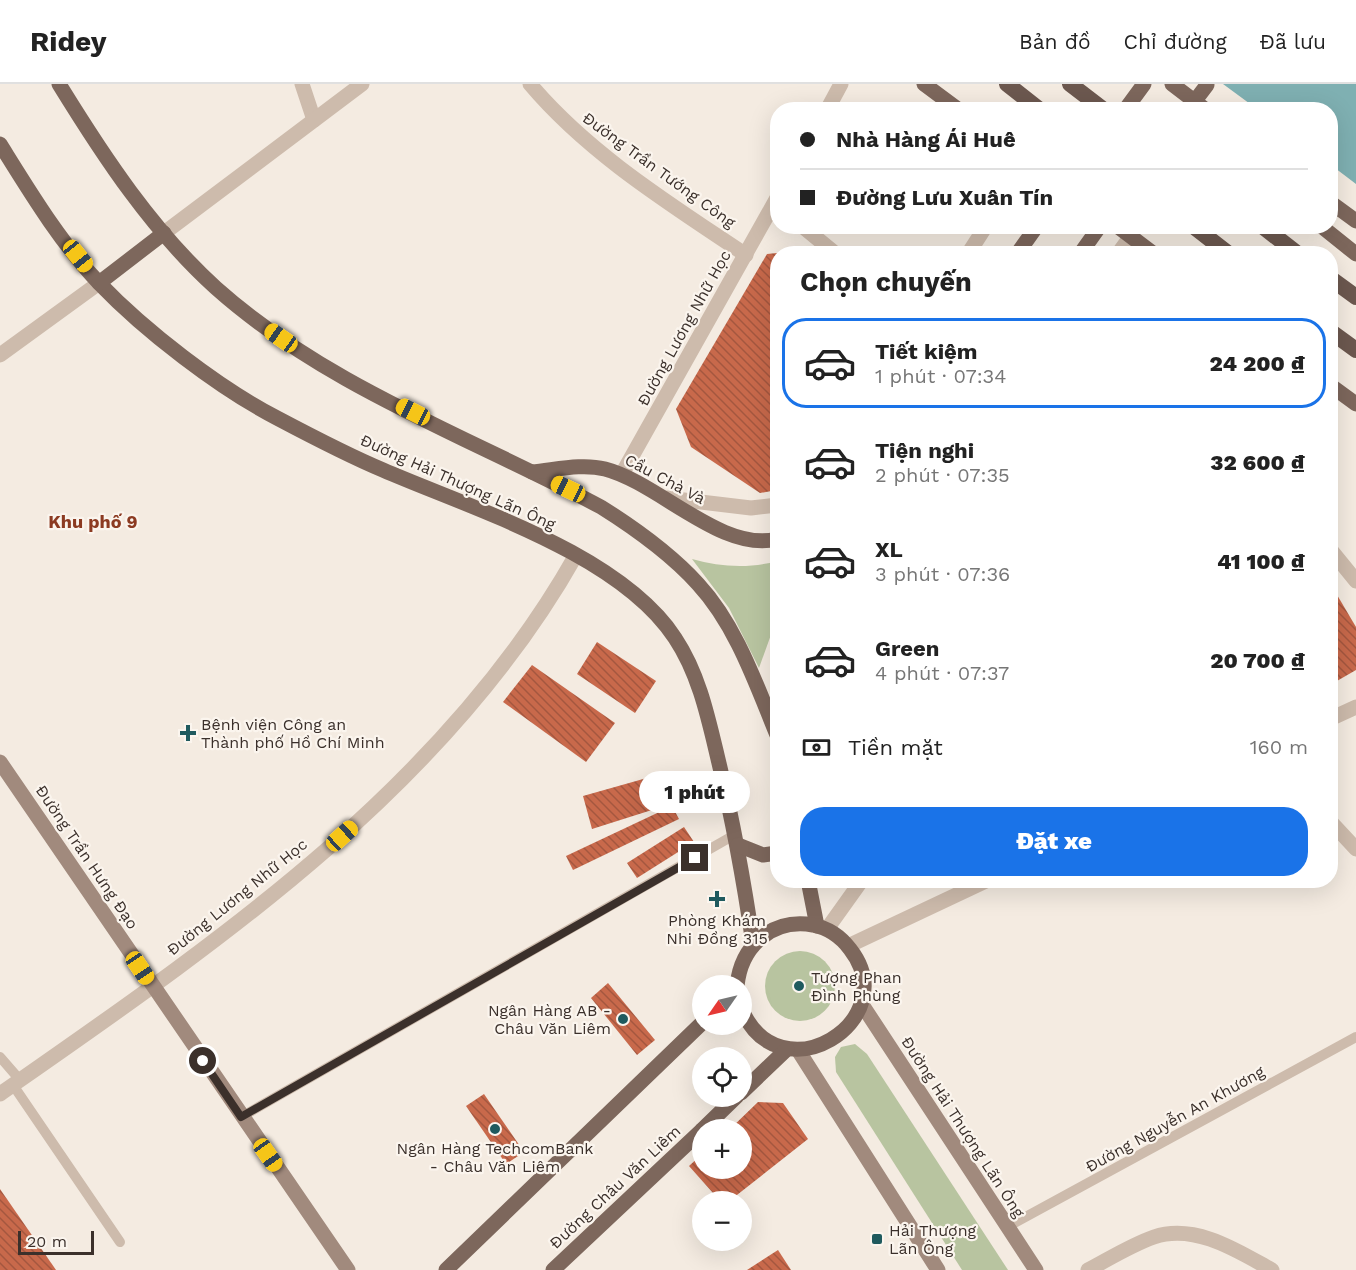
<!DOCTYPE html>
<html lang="vi">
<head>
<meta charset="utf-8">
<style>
	body { margin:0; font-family:"Work Sans",sans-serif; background:#f6f6f6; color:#222; height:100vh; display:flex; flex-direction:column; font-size:22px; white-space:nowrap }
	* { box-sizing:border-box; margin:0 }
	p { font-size:20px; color:#767676 }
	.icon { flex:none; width:33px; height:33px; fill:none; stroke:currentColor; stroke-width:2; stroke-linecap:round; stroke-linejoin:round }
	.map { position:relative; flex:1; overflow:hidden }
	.side { position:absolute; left:770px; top:162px; width:568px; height:642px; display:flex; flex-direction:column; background:#fff; border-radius:24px; box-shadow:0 6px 24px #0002 }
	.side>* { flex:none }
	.banner { position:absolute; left:770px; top:18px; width:568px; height:132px; border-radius:24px; box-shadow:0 6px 24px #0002; display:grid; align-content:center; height:132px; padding:0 30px; background:#fff }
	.needle { width:39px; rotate:236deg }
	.tools { position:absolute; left:692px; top:891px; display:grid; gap:12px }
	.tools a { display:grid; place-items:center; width:60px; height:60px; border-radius:50%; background:#fff; box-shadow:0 6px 24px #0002; font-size:30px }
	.scale { position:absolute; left:18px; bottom:15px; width:76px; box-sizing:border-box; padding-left:6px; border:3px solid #3b302b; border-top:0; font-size:16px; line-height:21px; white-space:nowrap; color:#3b302b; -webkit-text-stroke:4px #fbf5ee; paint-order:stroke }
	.end { position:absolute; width:27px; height:27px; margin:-14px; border:8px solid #3b302b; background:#fff; box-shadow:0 0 0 3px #fff }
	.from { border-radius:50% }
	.bubble { position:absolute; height:42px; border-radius:21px; background:#fff; box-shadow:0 6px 24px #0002; font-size:20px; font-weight:800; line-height:42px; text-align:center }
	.car { position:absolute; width:18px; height:36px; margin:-18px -9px; border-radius:8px; box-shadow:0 0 4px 2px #0007; background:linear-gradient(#f5c518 24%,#345 0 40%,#f5c518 0 76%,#345 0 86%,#f5c518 0) }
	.banner b { display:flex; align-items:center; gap:21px; height:57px; font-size:22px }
	.banner b+b { border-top:2px solid #e0e0e0 }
	.banner i { width:15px; height:15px; background:#222 }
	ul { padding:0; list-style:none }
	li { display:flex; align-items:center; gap:18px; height:90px; margin:0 12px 9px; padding:0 18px; border:3px solid transparent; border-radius:24px }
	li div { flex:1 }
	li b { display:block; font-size:22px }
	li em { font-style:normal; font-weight:800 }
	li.selected { border-color:#1a73e8 }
	li>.icon { width:54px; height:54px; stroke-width:1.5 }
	h2 { padding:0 30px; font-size:27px; line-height:72px }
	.pay { display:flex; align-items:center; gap:15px; height:66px; padding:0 30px; font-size:22px }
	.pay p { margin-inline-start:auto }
	.button { display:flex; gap:12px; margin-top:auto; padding:12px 30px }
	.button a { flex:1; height:69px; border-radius:24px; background:#1a73e8; color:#fff; font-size:24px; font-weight:800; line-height:69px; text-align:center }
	header { display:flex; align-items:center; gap:36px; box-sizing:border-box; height:84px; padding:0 30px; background:#fff; border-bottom:2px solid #e0e0e0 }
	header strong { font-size:28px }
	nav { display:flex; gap:33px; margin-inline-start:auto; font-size:21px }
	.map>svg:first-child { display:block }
</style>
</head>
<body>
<header>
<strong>Ridey</strong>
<nav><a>Bản đồ</a><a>Chỉ đường</a><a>Đã lưu</a></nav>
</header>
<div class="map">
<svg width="1356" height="1186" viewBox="0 0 1356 1186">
	<defs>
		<pattern id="building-back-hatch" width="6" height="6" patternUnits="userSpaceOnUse" patternTransform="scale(1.5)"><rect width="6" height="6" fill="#c8694b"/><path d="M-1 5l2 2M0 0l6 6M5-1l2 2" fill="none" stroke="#a4573f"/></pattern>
	</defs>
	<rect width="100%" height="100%" fill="#f4ebe1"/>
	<!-- green -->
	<g fill="#b8c4a0">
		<path d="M692 475C720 483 749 485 777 477V534L759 584 729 524Z"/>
		<circle cx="800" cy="902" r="35"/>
		<path d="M855 960 867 970 1008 1186H962L836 988 835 973 841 963Z"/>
	</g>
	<!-- water -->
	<path fill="#7fb0b2" d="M1223 0H1356V100L1331 81 1330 26 1257 25Z"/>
	<!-- building -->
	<g fill="url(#building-back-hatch)">
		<path d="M777 169V406L760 409 691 363 676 325 767 170Z"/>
		<path d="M1330 499 1356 543V586L1330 601Z"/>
		<path d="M597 558 656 597 635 629 577 590Z"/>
		<path d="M532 581 615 639 586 678 503 618Z"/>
		<path d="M668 688 677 718 592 745 583 712Z"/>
		<path d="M672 722 679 735 573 786 566 772Z"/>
		<path d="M684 743 694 758 637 794 627 779Z"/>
		<path d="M608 899 655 956 637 971 591 914Z"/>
		<path d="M484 1010 524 1068 506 1080 466 1022Z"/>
		<path d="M758 1018 783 1019 808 1055 728 1118H721L689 1082 702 1070V1084H741V1046H729Z"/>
		<path d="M0 1105 56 1186H0Z"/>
		<path d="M778 1166 791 1186H747Z"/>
	</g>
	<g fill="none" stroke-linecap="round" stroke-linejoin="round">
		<!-- service -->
		<g stroke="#cdbbac" stroke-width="10">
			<path d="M0 973 20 996"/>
			<path d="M13 1001 120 1158"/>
			<path d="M241 1033 736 750"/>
			<path d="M1007 1143 1356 953"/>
		</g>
		<!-- minor -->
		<g stroke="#cdbbac" stroke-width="15">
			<path d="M302 0 314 36"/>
			<path d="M530 0C589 70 670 120 746 171"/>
			<path d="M802 142 836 170"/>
			<path d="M968 170 986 142"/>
			<path d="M1118 170 1131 152"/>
			<path d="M667 414 751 424 777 421"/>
			<path d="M1330 465 1356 497"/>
			<path d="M1330 737 1356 765"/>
			<path d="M1088 1186C1109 1175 1131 1161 1154 1153 1195 1139 1238 1167 1272 1186"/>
		</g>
		<!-- tertiary -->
		<g stroke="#cdbbac" stroke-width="15">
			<path d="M827 26 841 0"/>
			<path d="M164 149 362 0"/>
			<path d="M0 271 99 199"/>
			<path d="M622 390 777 114"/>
			<path d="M1330 635 1356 623"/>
			<path d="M827 845 862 796"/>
			<path d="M848 862 988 796"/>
			<path d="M0 1010C215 860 445 704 576 471"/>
		</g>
		<!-- secondary -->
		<g stroke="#a18a7d" stroke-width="15">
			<path d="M0 678 348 1186"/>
			<path d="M861 919 1036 1186"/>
			<path d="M798 966 938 1186"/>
		</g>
		<!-- primary -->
		<g stroke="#7d675c" stroke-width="15">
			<path d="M59 0C104 73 152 146 216 204 327 303 472 354 601 423 636 445 670 469 698 500 736 541 756 600 777 651"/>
			<path d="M924 0 959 26"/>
			<path d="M1172 0 1206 26"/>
			<path d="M1125 26 1144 0"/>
			<path d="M0 60C30 108 60 158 99 199 145 247 219 304 277 334 311 352 347 371 383 386 473 425 620 470 675 554 699 590 708 633 718 675 733 737 744 798 753 860"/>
			<path d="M1330 118 1356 137"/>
			<path d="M1117 142 1154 170"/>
			<path d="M1321 142 1356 170"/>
			<path d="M1017 170 1037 142"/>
			<path d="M1080 170 1100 142"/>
			<path d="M99 199 164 149"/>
			<path d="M1330 301 1356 320"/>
			<path d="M532 388C555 386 582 379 605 385 659 399 722 469 777 455"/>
			<path d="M738 761 763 771 777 769"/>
			<path d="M808 796 817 842"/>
			<path d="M737 902C741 862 772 834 813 841 828 844 841 853 850 865 906 937 779 1015 741 924"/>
			<path d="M741 1009 787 965"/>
			<path d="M702 1046 737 1012"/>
			<path d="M446 1186 702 939"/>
			<path d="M553 1186 702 1046"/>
		</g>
		<!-- trunk -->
		<g stroke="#6c584f" stroke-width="16">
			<path d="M1007 0 1040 26"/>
			<path d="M1070 0 1104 26"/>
			<path d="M1193 142 1229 170"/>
			<path d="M1262 142 1298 170"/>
			<path d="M1330 194 1356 213"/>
			<path d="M1330 247 1356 266"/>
		</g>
		<!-- primary-bridge -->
		<path stroke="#7d675c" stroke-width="15" d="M1188 26 1207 1"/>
	</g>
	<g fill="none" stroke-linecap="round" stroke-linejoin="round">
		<!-- route -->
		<path stroke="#3b302b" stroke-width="8" d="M203 977 241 1033 695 774"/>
	</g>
	<!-- markers -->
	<g fill="#1f5a5e" stroke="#fbf5ee" stroke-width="2">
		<path d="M185 640h6v6h6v6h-6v6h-6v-6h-6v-6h6z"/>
		<path d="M714 806h6v6h6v6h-6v6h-6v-6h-6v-6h6z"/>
		<circle cx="799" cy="902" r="6"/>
		<circle cx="623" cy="935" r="6"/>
		<circle cx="495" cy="1045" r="6"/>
		<rect x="871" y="1149" width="12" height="12" rx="3"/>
	</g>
	<g text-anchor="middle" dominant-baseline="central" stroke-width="4.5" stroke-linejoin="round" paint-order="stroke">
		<!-- street labels -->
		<g font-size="16" fill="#3b302b" stroke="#fbf5ee">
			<text transform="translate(659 86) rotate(36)">Đường Trần Tướng Công</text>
			<text transform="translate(684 244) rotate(-61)">Đường Lương Nhữ Học</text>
			<text transform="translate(665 395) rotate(28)">Cầu Chà Và</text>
			<text transform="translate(458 398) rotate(24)">Đường Hải Thượng Lãn Ông</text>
			<text transform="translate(87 773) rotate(56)">Đường Trần Hưng Đạo</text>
			<text transform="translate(237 813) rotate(-39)">Đường Lương Nhữ Học</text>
			<text transform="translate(1175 1035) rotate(-29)">Đường Nguyễn An Khương</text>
			<text transform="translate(963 1043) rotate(57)">Đường Hải Thượng Lãn Ông</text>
			<text transform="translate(615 1103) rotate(-43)">Đường Châu Văn Liêm</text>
		</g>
		<!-- poi labels -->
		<g font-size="16" fill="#3b302b" stroke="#fbf5ee" text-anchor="start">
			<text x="201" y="640">Bệnh viện Công an<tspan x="201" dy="18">Thành phố Hồ Chí Minh</tspan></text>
			<text x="717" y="836" text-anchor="middle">Phòng Khám<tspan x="717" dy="18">Nhi Đồng 315</tspan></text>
			<text x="811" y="893">Tượng Phan<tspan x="811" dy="18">Đình Phùng</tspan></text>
			<text x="611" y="926" text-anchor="end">Ngân Hàng AB -<tspan x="611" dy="18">Châu Văn Liêm</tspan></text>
			<text x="495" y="1064" text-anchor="middle">Ngân Hàng TechcomBank<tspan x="495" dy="18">- Châu Văn Liêm</tspan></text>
			<text x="889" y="1146">Hải Thượng<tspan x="889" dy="18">Lãn Ông</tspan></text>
		</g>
		<!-- neighbourhood labels -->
		<g font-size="18" font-weight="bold" fill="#8c3b22" stroke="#fbf5ee">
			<text x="93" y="437">Khu phố 9</text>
		</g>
	</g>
</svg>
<div class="tools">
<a><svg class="needle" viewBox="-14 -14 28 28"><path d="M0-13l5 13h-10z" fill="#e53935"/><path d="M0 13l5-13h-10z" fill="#767676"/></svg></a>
<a><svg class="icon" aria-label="locate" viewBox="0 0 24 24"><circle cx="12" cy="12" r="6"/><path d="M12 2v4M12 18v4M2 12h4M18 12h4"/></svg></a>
<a>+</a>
<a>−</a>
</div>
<div class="scale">20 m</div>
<i class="end from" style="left:203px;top:977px"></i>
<i class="end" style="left:695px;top:774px"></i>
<div class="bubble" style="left:639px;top:687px;width:111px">1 phút</div>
<i class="car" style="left:78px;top:172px;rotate:141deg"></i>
<i class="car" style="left:281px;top:254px;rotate:305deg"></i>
<i class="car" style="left:413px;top:328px;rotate:297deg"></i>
<i class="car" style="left:568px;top:405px;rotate:295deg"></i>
<i class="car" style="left:342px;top:752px;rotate:48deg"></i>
<i class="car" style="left:140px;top:884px;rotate:146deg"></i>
<i class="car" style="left:268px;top:1071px;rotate:145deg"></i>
<div class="banner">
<b><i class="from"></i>Nhà Hàng Ái Huê</b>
<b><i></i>Đường Lưu Xuân Tín</b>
</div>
<section class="side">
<h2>Chọn chuyến</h2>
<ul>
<li class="selected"><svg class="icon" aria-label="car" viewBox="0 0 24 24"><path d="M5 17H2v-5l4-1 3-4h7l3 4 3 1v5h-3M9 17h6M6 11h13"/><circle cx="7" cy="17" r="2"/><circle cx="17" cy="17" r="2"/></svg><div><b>Tiết kiệm</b><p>1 phút · 07:34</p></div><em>24 200 ₫</em></li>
<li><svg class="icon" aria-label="car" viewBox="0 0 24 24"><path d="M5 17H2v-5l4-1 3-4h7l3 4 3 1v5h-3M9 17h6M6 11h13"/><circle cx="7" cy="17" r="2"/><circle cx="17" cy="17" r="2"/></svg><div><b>Tiện nghi</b><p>2 phút · 07:35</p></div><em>32 600 ₫</em></li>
<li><svg class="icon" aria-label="car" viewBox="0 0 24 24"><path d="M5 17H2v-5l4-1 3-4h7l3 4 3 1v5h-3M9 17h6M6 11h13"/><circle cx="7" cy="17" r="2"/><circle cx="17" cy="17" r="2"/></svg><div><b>XL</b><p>3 phút · 07:36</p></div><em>41 100 ₫</em></li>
<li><svg class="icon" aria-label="car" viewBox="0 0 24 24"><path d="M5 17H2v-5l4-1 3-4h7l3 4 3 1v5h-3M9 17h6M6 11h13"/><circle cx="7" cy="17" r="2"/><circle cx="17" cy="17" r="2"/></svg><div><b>Green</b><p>4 phút · 07:37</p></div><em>20 700 ₫</em></li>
</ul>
<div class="pay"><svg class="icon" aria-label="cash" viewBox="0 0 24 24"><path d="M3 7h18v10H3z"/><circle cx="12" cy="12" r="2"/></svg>Tiền mặt<p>160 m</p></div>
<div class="button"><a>Đặt xe</a></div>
</section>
</div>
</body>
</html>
